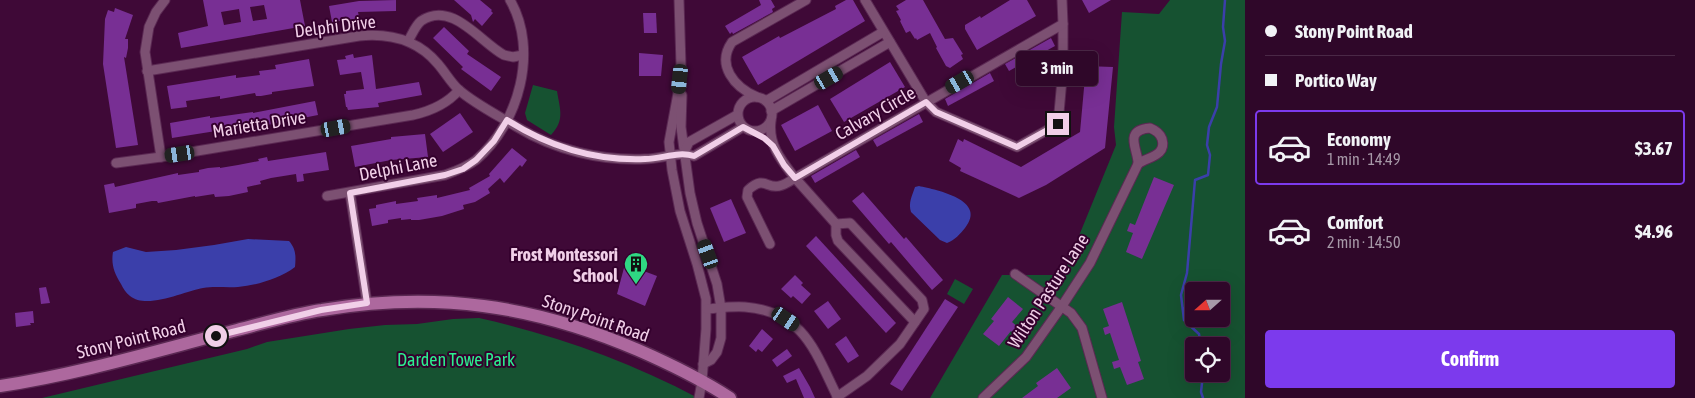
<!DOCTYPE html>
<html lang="en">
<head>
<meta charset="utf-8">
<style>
	body { margin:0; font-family:"Asap Condensed",sans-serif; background:#371031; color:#f1f3f6; height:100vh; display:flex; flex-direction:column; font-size:19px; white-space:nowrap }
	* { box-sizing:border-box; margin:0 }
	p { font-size:16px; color:#a799a8 }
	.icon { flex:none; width:28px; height:28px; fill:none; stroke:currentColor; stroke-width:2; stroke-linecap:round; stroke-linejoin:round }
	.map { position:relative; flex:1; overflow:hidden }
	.panel { display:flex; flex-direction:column; background:#2f0729; width:450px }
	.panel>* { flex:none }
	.hud { display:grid; align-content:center; height:110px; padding:0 20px; background:#2f0729 }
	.needle { width:32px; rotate:249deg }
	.fabs { position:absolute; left:1185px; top:282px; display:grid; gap:10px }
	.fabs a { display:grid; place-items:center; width:45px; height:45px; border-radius:5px; background:#2f0729; box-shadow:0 5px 20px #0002,0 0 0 1px #4a2846; font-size:25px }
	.end { position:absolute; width:22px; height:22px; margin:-11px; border:6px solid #f1cfe8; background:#111; box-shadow:0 0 0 2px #111 }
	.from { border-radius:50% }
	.bubble { position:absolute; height:35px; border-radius:5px; background:#2f0729; box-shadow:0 5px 20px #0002,0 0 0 1px #4a2846; font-size:16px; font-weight:700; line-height:35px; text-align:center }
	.car { position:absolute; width:15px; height:30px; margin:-15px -8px; border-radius:6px; box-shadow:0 0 4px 1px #0007; background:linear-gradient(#222 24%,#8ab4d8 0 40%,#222 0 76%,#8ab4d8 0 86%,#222 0) }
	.hud b { display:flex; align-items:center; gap:18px; height:48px; font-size:19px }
	.hud b+b { border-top:1px solid #4a2846 }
	.hud i { width:12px; height:12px; background:#f1f3f6 }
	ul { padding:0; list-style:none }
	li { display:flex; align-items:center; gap:15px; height:75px; margin:0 10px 8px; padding:0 10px; border:2px solid transparent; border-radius:5px }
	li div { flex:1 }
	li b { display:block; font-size:19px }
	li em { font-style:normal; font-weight:700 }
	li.selected { border-color:#7c3aed }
	li>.icon { width:45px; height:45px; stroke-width:1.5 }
	.button { display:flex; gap:10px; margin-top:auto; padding:10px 20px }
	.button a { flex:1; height:58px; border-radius:5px; background:#7c3aed; color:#fff; font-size:20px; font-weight:700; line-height:58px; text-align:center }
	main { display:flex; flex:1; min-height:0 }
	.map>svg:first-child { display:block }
</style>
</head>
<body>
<main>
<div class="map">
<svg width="1245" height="398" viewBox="0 0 1245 398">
	<rect width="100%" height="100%" fill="#3f0937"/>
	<!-- green -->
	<g fill="#165231" fill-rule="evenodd">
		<path d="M1170 0H1245V398H930L1002 275H1063L1116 145 1114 127 1122 12 1159 14ZM1194 291H1221V319H1194ZM1194 346H1221V374H1194Z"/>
		<path d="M533 85 557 91C560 110 565 120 551 135L527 120 525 113Z"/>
		<path d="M955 279 973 289 964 304 947 294Z"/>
		<path d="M479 318C555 335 629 361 698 398H42L247 349 267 342 349 329 385 325 417 324 453 319Z"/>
	</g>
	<!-- water -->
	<g fill="#3b3faa">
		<path d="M919 186C937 190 988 200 965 228 960 234 955 240 947 243L940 240 911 212C908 203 912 196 915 187Z"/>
		<path d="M248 239 289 241C296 249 296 256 295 267 279 279 257 285 238 287 226 288 215 286 203 288 185 291 147 310 130 296 126 293 123 288 121 284 114 273 111 264 113 252L126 247 146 252 176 250 214 245Z"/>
	</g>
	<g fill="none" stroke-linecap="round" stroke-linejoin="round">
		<!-- stream -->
		<g stroke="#3b3faa" stroke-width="2.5">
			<path d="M1209 291 1220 284"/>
			<path d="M1183 309 1194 301"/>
			<path d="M1201 346 1199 334 1184 320 1181 295 1187 273 1195 180 1208 175 1210 155 1207 145 1209 127 1217 107 1221 64 1225 41 1223 27 1225 0"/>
			<path d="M1203 374 1201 392 1203 398"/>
		</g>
	</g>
	<!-- building -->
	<g fill="#782f94" fill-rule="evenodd">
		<path d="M203 0H300L305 26 181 48 178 33 208 26ZM264 5 267 19 253 21 250 7ZM239 9 241 22 224 25 221 12Z"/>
		<path d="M396 0V11L358 12 359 17H355V19L332 22 329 6 359 1Z"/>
		<path d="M454 0H480L492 10 491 11 493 13 482 26 475 19 473 22 471 15Z"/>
		<path d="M759 0H771L775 7 772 9 773 12 733 34 732 32 730 34 725 26 761 5Z"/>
		<path d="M846 0H853L865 21 758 85 742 57 779 36 780 38 836 9 835 6Z"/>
		<path d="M906 0H923L945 39 953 38 963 54 961 55 963 59 950 68 946 66 936 48 937 47 930 33 917 40 916 38 915 39 910 31 906 33 900 21 901 20 896 11 899 10 896 6Z"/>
		<path d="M1010 0H1027L1036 16 977 50 965 29V25L980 16 981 18Z"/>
		<path d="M1082 0H1111L1089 13Z"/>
		<path d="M115 8 133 15 125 39H128V48L126 58 124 57 138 145 116 148 103 64 105 19 108 10 114 12Z"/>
		<path d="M643 13H656L657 33H644Z"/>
		<path d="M444 27 469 51 467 54 501 77 491 91 461 69 463 67 433 38Z"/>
		<path d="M1051 38 1055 46 1009 71 1005 64Z"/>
		<path d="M639 53 663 55 661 76H639Z"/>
		<path d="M353 54 354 58 372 55 376 89 419 82 422 95 378 103 379 107 348 110 347 107H346L344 94H346V91L364 89 361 72 340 75 337 60 346 59 345 56Z"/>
		<path d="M309 59 314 86 272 92V94L261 96H256L255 93 220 99V96L186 101 187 107 171 109 167 86 236 75V78L260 75 259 71 276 69 275 65Z"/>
		<path d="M890 62 905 87 844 122 830 99Z"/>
		<path d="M1086 66 1113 67 1105 148 1046 185 1019 198 960 171 961 168 949 161 958 139 963 142 964 139 1021 167 1080 132Z"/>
		<path d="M990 73 994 81 948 106 945 99Z"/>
		<path d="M315 101 318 115 262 126 216 131 172 138 170 123 210 116V118L253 112V113Z"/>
		<path d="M818 105 832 131 795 151 781 125Z"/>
		<path d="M460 113 473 132 443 152 430 134Z"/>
		<path d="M919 114 923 122 877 147 873 140Z"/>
		<path d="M425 134 428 157 391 160 355 167 351 146 391 139V137Z"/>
		<path d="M512 148 527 160 522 167 520 165 504 183 500 178 488 189 490 193 475 202 463 205 464 209 442 216 419 220H411V219L401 220V218L388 220V223L372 226 369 209 376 208V205L396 201V204L418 201 417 198 437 195V198L470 190 469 188 490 176 489 174Z"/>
		<path d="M856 150 860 157 815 183 811 176Z"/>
		<path d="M326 152 329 170 303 174 304 181 297 182 296 174 271 178 260 181 261 184 247 187 248 192 229 196 215 197 214 194 195 197V196L158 203 157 201H152L136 204V208L109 213 104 185 114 183 115 187 178 173V175L199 172V170L208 168 220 167V168L238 165 259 161 258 159 267 157 268 161Z"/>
		<path d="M1154 177 1174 185 1142 259 1126 252 1133 233 1127 231 1130 223 1135 225Z"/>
		<path d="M863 192 904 239 906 237 943 280 932 290 891 242 889 244 852 201Z"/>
		<path d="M731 199 746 233 724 242 710 208Z"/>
		<path d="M816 236 896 323 886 333 806 246Z"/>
		<path d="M625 264 657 276 645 306 617 294Z"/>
		<path d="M795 275 803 283 801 285 811 294 802 304 793 296 791 298 781 289Z"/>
		<path d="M46 287 50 303 41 304 39 288Z"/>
		<path d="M1008 297 1023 309 1012 322 1019 328 1014 334 1011 331 999 346 983 334 994 321 991 319Z"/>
		<path d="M945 299 958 307 902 391 890 384Z"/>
		<path d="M828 301 841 319 828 329 814 311Z"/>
		<path d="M1122 302 1141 361 1138 362 1144 379 1127 385 1120 367 1114 369 1112 362 1119 360 1110 333 1105 335 1103 328 1109 326 1103 309Z"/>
		<path d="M33 311 34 323H30L31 325 16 327 15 313Z"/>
		<path d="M762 329 773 339 762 352 758 349 756 352 749 346Z"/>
		<path d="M846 336 859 356 848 363 835 344Z"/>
		<path d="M787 349 792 356 777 367 772 360Z"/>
		<path d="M799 368 810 387 815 398H804L796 379 787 383 783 376Z"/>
		<path d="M1057 368 1071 388 1057 398H1022L1038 386 1036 383Z"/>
	</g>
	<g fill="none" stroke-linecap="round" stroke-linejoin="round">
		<!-- street casing -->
		<g stroke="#5b2953" stroke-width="11">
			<g id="street">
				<path d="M679 0 681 65 678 93 669 142 672 170 680 211 697 264 706 299V329L702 381 699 398"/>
				<path d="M865 0 926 102 936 112 1017 147 1058 124 1063 68V24"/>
				<path d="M408 41C412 35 415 26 421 21 452 0 480 42 504 55L513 57 523 55"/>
				<path d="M147 71 359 36C389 33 417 39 438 64 445 72 451 83 459 90 475 104 499 116 517 127 555 150 601 161 645 159 662 159 678 151 694 156L743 127"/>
				<path d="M682 95 681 127 690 193 697 223 717 284 721 308V338L717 352 711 360 703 364"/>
				<circle cx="755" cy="114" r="17"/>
				<path d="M757 97C734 87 716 65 732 42L806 0"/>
				<path d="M766 101 883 32"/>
				<path d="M771 111 890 42"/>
				<path d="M771 121C768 145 781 160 795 178L1063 24 1062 0"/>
				<path d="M1150 128C1155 130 1160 133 1162 139 1167 156 1147 157 1138 164 1139 151 1122 130 1150 128Z"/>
				<path d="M684 153 689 142 737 115"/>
				<path d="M161 157 145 52 149 27 156 12 165 0"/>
				<path d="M116 163 161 157 413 115C431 111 447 104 459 90"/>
				<path d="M350 193 367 303"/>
				<path d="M327 196 445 175C456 171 467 167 476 160 519 124 539 50 510 0"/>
				<path d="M836 224V235L838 241 915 322"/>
				<path d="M770 244 747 197 748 190C765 175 766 189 779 186 785 185 790 181 795 178L836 224 850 223 852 225 922 300 924 309 900 344 867 376 837 397"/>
				<path d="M1015 274 1071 313 1082 328 1102 398"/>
				<path d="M707 309C719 308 733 306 745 307 805 312 815 352 838 398"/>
				<path d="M983 398 1026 357 1062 306 1090 263 1138 164"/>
			</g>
		</g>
		<!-- secondary casing -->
		<g stroke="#5b2953" stroke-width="15">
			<path id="secondary" d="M0 386C80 374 159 350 237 330 265 323 294 314 322 310 436 291 533 305 638 350 670 364 701 379 730 398"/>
		</g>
		<!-- street -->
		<use href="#street" stroke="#7c5072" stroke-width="9"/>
		<!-- secondary -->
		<use href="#secondary" stroke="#ad689e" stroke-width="12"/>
	</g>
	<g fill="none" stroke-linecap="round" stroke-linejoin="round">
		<!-- route -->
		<path stroke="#f1cfe8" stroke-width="6" d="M216 336 321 310 367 303 350 193 445 175 463 169 476 160 494 141 507 120C548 146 595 161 645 159 662 159 678 151 694 156L743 127 764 138 773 146 784 165 795 178 926 102 936 112 1017 147 1058 124"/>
	</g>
	<!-- icons -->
	<defs>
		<g id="building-pin" transform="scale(1.25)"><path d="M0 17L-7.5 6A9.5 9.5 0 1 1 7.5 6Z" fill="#2fd883" stroke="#34002d"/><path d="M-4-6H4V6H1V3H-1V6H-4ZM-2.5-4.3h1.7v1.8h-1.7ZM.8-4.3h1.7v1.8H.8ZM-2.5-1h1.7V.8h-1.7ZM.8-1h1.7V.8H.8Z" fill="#111"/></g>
	</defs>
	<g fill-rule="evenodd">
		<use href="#building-pin" x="636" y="264"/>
	</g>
	<g text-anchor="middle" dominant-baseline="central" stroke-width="4" stroke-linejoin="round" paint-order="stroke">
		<!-- street labels -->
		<g font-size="18" fill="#f1cfe8" stroke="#34002d">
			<text transform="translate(335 26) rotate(-7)">Delphi Drive</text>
			<text transform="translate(875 113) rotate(-30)">Calvary Circle</text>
			<text transform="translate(259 124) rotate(-9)">Marietta Drive</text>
			<text transform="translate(398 167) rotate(-11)">Delphi Lane</text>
			<text transform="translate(1048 291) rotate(-57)">Wilton Pasture Lane</text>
			<text transform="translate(596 318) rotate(19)">Stony Point Road</text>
			<text transform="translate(131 339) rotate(-14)">Stony Point Road</text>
		</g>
		<!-- poi labels -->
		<g font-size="18" font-weight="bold" fill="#f1cfe8" stroke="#34002d" text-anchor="end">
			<text x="618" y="254">Frost Montessori<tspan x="618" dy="21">School</tspan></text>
		</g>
		<!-- park labels -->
		<g font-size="18" fill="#2cee8f" stroke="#34002d">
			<text x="456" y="359">Darden Towe Park</text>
		</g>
	</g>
</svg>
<div class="fabs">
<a><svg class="needle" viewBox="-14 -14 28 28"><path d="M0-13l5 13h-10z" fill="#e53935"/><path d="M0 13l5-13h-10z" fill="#a799a8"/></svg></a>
<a><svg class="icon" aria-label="locate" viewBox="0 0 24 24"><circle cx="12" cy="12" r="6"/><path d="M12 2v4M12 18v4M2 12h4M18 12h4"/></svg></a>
</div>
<i class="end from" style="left:216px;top:336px"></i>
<i class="end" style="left:1058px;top:124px"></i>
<div class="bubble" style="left:1016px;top:51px;width:82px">3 min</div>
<i class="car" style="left:829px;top:78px;rotate:60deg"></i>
<i class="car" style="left:680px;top:79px;rotate:186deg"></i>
<i class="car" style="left:960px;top:82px;rotate:240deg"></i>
<i class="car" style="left:336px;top:128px;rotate:80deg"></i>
<i class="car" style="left:180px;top:154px;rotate:261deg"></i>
<i class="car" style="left:708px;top:254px;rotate:340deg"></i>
<i class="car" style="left:786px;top:319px;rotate:124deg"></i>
</div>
<section class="panel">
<div class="hud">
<b><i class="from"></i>Stony Point Road</b>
<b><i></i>Portico Way</b>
</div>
<ul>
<li class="selected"><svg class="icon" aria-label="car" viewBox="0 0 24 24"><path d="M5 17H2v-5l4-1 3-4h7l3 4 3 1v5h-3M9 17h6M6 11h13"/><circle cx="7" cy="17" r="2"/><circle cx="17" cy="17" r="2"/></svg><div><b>Economy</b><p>1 min · 14:49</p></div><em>$3.67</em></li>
<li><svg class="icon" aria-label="car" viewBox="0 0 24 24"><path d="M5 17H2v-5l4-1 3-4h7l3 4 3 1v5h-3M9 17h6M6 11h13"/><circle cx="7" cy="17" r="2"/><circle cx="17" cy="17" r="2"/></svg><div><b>Comfort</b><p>2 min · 14:50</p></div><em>$4.96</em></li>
</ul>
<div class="button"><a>Confirm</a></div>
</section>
</main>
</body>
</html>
